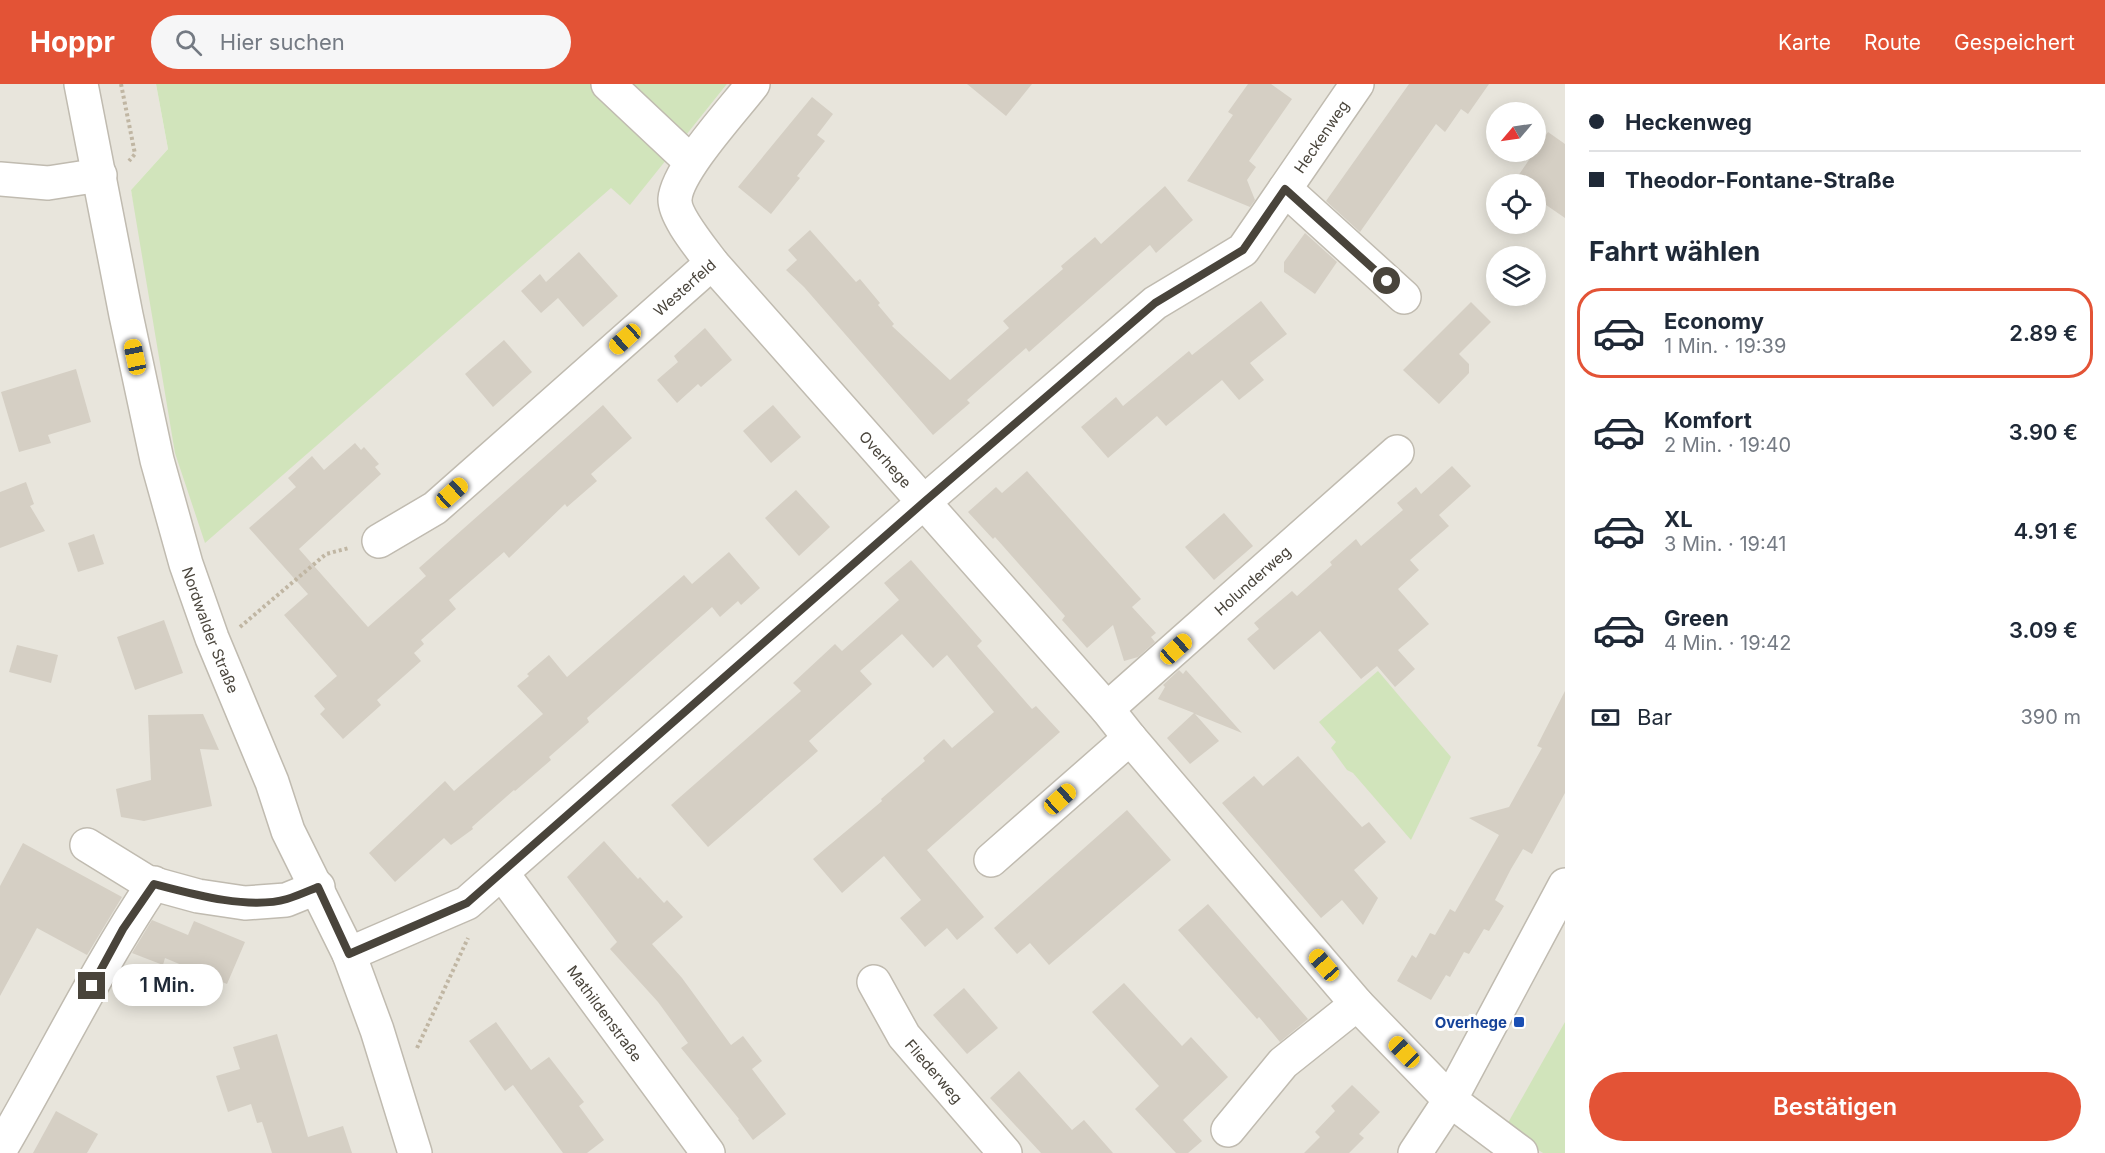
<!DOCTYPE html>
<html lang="de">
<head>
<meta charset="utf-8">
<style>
	body { margin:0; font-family:Inter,sans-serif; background:#f6f6f7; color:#1f2937; height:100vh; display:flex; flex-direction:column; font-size:22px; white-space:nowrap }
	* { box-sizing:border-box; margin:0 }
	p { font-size:20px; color:#747a83 }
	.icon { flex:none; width:33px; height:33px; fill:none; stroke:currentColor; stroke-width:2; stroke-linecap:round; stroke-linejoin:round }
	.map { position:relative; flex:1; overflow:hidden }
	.panel { display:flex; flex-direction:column; background:#fff; width:540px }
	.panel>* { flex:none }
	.guide { display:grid; align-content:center; height:132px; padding:0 24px; background:#fff }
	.needle { width:39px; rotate:241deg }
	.controls { position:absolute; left:1486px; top:18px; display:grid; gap:12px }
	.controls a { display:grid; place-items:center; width:60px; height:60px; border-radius:50%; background:#fff; box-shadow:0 3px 15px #0003; font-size:30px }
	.end { position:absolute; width:27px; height:27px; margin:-14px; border:8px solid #49443b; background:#fff; box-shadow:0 0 0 3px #fff }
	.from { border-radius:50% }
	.bubble { position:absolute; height:42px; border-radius:21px; background:#fff; box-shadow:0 3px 15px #0003; font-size:20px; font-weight:600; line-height:42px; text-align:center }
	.car { position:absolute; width:18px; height:36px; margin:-18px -9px; border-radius:8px; box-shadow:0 0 4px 2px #0007; background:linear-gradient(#f5c518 24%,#345 0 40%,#f5c518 0 76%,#345 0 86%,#f5c518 0) }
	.guide b { display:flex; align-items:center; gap:21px; height:57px; font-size:22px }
	.guide b+b { border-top:2px solid #e0e1e3 }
	.guide i { width:15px; height:15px; background:#1f2937 }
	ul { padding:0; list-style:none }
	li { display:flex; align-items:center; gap:18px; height:90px; margin:0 12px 9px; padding:0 12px; border:3px solid transparent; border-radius:24px }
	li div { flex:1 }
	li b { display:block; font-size:22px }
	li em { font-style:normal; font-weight:600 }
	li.selected { border-color:#e35336 }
	li>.icon { width:54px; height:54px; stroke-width:1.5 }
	h2 { padding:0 24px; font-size:27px; line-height:72px }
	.pay { display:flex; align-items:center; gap:15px; height:66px; padding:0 24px; font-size:22px }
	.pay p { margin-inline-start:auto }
	.button { display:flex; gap:12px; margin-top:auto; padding:12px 24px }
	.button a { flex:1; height:69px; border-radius:36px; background:#e35336; color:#fff; font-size:24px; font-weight:600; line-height:69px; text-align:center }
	header { display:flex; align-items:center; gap:36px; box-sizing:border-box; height:84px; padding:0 30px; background:#e35336; color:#fff }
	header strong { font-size:28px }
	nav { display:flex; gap:33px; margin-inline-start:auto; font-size:21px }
	.search { width:420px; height:54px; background:#f6f6f7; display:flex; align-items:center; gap:15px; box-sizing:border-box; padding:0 21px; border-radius:33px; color:#747a83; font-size:22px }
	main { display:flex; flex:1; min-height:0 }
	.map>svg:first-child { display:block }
</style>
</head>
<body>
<header>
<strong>Hoppr</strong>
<div class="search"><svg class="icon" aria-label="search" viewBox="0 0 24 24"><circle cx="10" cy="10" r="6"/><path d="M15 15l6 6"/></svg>Hier suchen</div>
<nav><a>Karte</a><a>Route</a><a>Gespeichert</a></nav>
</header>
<main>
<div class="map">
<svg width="1565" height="1069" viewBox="0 0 1565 1069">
	<rect width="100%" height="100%" fill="#f5f3ed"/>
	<!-- residential -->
	<path fill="#e8e5dc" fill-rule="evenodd" d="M0 0H156L168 65 131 106 205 458 611 103 630 120 727 0H1565V1069H0ZM1497 28H1536V68H1497ZM1497 100H1536V140H1497ZM1497 172H1536V212H1497Z"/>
	<!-- green -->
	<g fill="#d1e4bb">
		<path d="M156 0H727L630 121 611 104 205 459 175 369 131 106 168 65Z"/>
		<path d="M1378 587 1451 673 1411 756 1353 689 1347 686 1331 664 1336 658 1319 638Z"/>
		<path d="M1565 938V1069H1543L1505 1044Z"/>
	</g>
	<!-- building -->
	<g fill="#d5cfc4">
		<path d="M967 0H1032L1006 32Z"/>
		<path d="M1248 0H1271L1292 15 1249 77 1256 83 1247 96 1255 116 1250 123 1187 97 1233 31 1228 28Z"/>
		<path d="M1409 0H1489L1468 30 1461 25 1445 48 1436 40 1360 148 1326 117Z"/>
		<path d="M812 13 833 30 817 51 825 57 797 92 800 94 771 130 738 103Z"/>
		<path d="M1548 48 1565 60V134L1536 114V100H1530L1518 92Z"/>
		<path d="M1165 102 1193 136 1156 169 1150 161 1029 268 1026 264 967 316 970 319 933 351 804 203 786 186 797 176 788 166 810 146 856 198 860 195 880 219 878 221 894 240 892 242 950 296 1009 244 1003 237 1063 185 1061 182 1095 153 1101 160Z"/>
		<path d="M1305 149 1337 178 1315 210 1284 188V178Z"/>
		<path d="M579 168 618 212 583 243 558 214 541 229 521 207 540 190 546 198Z"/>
		<path d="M1261 217 1287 250 1250 279 1264 296 1239 316 1222 296 1166 342 1157 332 1108 374 1081 343 1116 313 1123 322 1189 267 1192 271Z"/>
		<path d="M1471 218 1491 238 1459 270 1469 280V289L1439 320 1403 286Z"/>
		<path d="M705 244 732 276 701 303 698 300 677 319 657 296 678 278 674 272Z"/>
		<path d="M504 256 532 288 493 323 465 290Z"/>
		<path d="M76 285 91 338 48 351 51 359 19 368 1 308Z"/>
		<path d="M603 321 632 354 591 390 597 397 567 423 565 420 509 474 504 468 449 516 456 525 421 556 424 560 414 569 421 577 377 616 381 621 343 655 320 630 325 625 314 612 337 592 284 531 308 510 249 444 296 403 288 394 312 372 324 386 355 359 361 366 364 363 379 380 375 383 381 390 299 465 368 543 426 492 419 484Z"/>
		<path d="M773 321 801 353 771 379 743 347Z"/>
		<path d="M1452 382 1471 402 1439 431 1449 442 1410 476 1419 486 1398 505 1429 540 1398 566 1415 585 1395 603 1377 582 1361 595 1320 547 1274 586 1247 555 1259 545 1254 539 1292 507 1297 512 1332 481 1330 478 1356 455 1361 462 1403 426 1397 419 1416 403 1421 410Z"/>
		<path d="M1027 387 1141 515 1132 523 1156 549 1151 553 1155 558 1138 573 1124 577 1113 541 1087 564 1062 536 1065 532 995 453 993 455 968 428 996 403 1002 409Z"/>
		<path d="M26 398 34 420 30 422 45 447 0 464V408Z"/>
		<path d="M796 406 830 443 799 472 765 434Z"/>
		<path d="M1224 429 1253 462 1214 496 1185 463Z"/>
		<path d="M94 450 104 480 78 488 68 459Z"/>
		<path d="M729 468 760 504 741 521 738 517 720 533 712 523 587 634 589 638 549 673 551 676 515 707 514 706 472 743 473 745 451 761 444 754 395 798 369 769 445 697 454 707 543 630 517 602 529 592 527 590 549 571 567 593 684 491 692 500Z"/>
		<path d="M911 476 982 557 977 562 1032 625 1036 622 1060 648 927 766 984 833 957 856 947 844 925 863 900 834 921 816 884 772 842 809 813 775 882 717 881 715 925 677 923 674 944 655 952 664 994 628 947 571 933 584 902 550 860 587 872 600 809 657 818 667 708 763 671 721 801 607 793 599 835 560 842 567 899 516 884 499Z"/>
		<path d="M164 536 183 589 135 606 117 553Z"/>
		<path d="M17 561 58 571 51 599 9 588Z"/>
		<path d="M1179 586 1183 590 1186 586 1242 649 1195 630 1219 657 1190 680 1167 654 1194 629 1158 615 1165 603 1163 601Z"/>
		<path d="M1565 607V709L1532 770 1523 765 1511 785 1495 816 1504 822 1489 847 1484 845 1469 870 1464 868 1450 893 1446 891 1431 916 1397 897 1412 871 1416 874 1430 849 1435 851 1450 825 1455 828 1499 751 1469 734 1509 723 1542 664 1537 662Z"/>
		<path d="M203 630 219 666 200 665 212 722 144 737 121 733 116 705 151 696 148 631Z"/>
		<path d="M1298 672 1362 743 1369 738 1386 758 1354 786 1378 814 1363 841 1342 816 1321 834 1222 719 1254 692 1263 702Z"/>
		<path d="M1127 726 1171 776 1049 881 1030 859 1017 870 994 844Z"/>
		<path d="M604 757 638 795 640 793 664 819 667 816 683 833 652 860 682 894 731 961 743 952 762 977 752 985 786 1030 753 1056 738 1036 739 1035 681 964 688 959 658 918 610 865 617 858 567 793Z"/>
		<path d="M23 759 122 813 87 871 37 844 0 912V802Z"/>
		<path d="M1208 820 1308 935 1280 958 1259 933 1257 935 1178 846Z"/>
		<path d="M152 836 188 851 194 837 245 858 227 900 165 874 163 881 132 869Z"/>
		<path d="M1124 899 1182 962 1191 953 1228 993 1183 1036 1202 1057 1188 1069H1176L1135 1025 1159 1002 1092 928Z"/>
		<path d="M964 904 998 944 967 970 933 931Z"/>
		<path d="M496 938 531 986 549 973 584 1018 579 1022 604 1056 587 1069H563L513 1001 505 1007 469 957Z"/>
		<path d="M277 950 308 1053 343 1042 352 1069H272L262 1038 257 1039 251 1020 228 1028 216 992 240 985 233 963Z"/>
		<path d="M1019 987 1072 1046 1084 1036 1113 1069H1041L990 1014Z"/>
		<path d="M1352 1001 1380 1028 1359 1050 1364 1054 1349 1069H1304L1320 1053 1315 1048 1335 1027 1331 1022Z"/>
		<path d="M56 1027 98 1050 87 1069H33Z"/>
	</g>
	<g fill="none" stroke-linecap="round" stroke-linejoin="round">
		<!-- minor casing -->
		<g stroke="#c0bbb0" stroke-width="36">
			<g id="minor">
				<path id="s1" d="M81 0 126 231 157 376 186 480 212 554 272 698 288 747 349 870 377 946 415 1069"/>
				<path d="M608 0 691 78"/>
				<path id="s2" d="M753 0C734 25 677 86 675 115 674 132 702 165 712 179L1107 625 1130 654 1357 920 1450 1016 1521 1069"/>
				<path d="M0 95 48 99 100 91"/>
				<path d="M1285 105 1404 213"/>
				<path id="s3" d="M379 457 435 424 712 179"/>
				<path id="s4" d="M1107 625 1397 368"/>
				<path d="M87 761 147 798 198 812 245 819 286 816 318 803"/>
				<path d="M991 776 1130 654"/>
				<path id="s5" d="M502 789 708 1069"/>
				<path id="s6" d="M349 870 467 819 924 418 1155 219 1243 166 1357 0"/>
				<path id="s7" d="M874 898 904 952 1005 1069"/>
				<path d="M1228 1046 1283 979 1357 920"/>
				<path d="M0 1066C52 977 97 884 154 799"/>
				<path d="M1415 1069 1450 1016 1565 801"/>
			</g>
		</g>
		<!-- path -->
		<g stroke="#c0b6a3" stroke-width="4" stroke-dasharray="3 3" stroke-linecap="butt">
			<path d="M121 0 135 70 129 77"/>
			<path d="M240 543 326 470 349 464"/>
			<path d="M417 964 468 854"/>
		</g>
		<!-- minor -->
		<use href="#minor" stroke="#fff" stroke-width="33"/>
	</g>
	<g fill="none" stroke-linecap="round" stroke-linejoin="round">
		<!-- route -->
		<path stroke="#49443b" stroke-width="8" d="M92 902 123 845 154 800C192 810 249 826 287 815 297 812 308 807 318 803L349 870 467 819 924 418 1155 219 1243 166 1285 105 1387 197"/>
	</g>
	<!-- markers -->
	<rect fill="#1a4fb4" stroke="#fff" stroke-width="2" x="1513" y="932" width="12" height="12" rx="3"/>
	<g text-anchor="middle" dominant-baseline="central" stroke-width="6" stroke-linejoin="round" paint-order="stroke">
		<!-- street labels -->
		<g font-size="15" fill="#49443b" stroke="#fff">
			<text stroke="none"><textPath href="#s6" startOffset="1282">Heckenweg</textPath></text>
			<text stroke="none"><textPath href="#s3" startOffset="398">Westerfeld</textPath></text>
			<text stroke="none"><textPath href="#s2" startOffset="477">Overhege</textPath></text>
			<text stroke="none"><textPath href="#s4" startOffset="194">Holunderweg</textPath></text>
			<text stroke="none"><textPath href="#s1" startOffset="562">Nordwalder Straße</textPath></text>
			<text stroke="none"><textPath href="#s5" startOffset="174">Mathildenstraße</textPath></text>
			<text stroke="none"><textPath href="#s7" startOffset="108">Fliederweg</textPath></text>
		</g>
		<!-- transit labels -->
		<g font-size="15" font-weight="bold" fill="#164399" stroke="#fff" text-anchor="end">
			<text x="1507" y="938">Overhege</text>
		</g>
	</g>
</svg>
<div class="controls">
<a><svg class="needle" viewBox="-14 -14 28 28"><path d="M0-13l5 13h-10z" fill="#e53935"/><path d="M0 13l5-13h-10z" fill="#747a83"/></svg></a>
<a><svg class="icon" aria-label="locate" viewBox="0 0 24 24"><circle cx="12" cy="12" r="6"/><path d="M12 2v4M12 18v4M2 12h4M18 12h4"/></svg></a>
<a><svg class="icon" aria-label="layers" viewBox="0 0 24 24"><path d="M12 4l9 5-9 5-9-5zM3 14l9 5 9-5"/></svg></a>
</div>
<i class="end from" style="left:1387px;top:197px"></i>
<i class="end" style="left:92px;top:902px"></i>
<div class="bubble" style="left:112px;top:880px;width:111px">1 Min.</div>
<i class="car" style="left:625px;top:255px;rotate:228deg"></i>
<i class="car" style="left:135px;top:273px;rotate:348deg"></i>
<i class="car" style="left:452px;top:409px;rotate:48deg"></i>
<i class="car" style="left:1176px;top:565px;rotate:48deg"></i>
<i class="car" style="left:1060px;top:715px;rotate:48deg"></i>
<i class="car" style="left:1324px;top:881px;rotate:319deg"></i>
<i class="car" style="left:1404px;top:968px;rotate:316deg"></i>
</div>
<section class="panel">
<div class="guide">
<b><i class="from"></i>Heckenweg</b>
<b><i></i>Theodor-Fontane-Straße</b>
</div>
<h2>Fahrt wählen</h2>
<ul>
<li class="selected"><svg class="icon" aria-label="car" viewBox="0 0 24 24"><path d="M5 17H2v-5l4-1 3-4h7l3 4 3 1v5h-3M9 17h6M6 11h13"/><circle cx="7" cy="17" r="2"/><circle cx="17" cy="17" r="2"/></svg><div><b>Economy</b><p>1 Min. · 19:39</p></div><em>2.89 €</em></li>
<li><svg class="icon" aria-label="car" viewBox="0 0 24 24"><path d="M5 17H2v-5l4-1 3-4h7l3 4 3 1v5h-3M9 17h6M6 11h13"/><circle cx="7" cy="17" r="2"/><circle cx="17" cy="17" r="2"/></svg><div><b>Komfort</b><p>2 Min. · 19:40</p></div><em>3.90 €</em></li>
<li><svg class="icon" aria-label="car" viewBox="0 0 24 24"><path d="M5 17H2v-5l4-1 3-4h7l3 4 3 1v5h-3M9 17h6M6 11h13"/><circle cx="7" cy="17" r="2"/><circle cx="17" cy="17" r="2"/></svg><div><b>XL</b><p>3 Min. · 19:41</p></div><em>4.91 €</em></li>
<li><svg class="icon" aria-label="car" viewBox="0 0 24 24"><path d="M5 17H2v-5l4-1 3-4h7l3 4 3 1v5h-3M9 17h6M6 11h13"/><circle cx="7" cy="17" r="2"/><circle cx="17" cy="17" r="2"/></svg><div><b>Green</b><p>4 Min. · 19:42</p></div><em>3.09 €</em></li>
</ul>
<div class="pay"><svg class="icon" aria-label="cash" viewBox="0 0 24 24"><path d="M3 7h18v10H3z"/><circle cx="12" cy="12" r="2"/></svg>Bar<p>390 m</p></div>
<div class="button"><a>Bestätigen</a></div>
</section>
</main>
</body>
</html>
